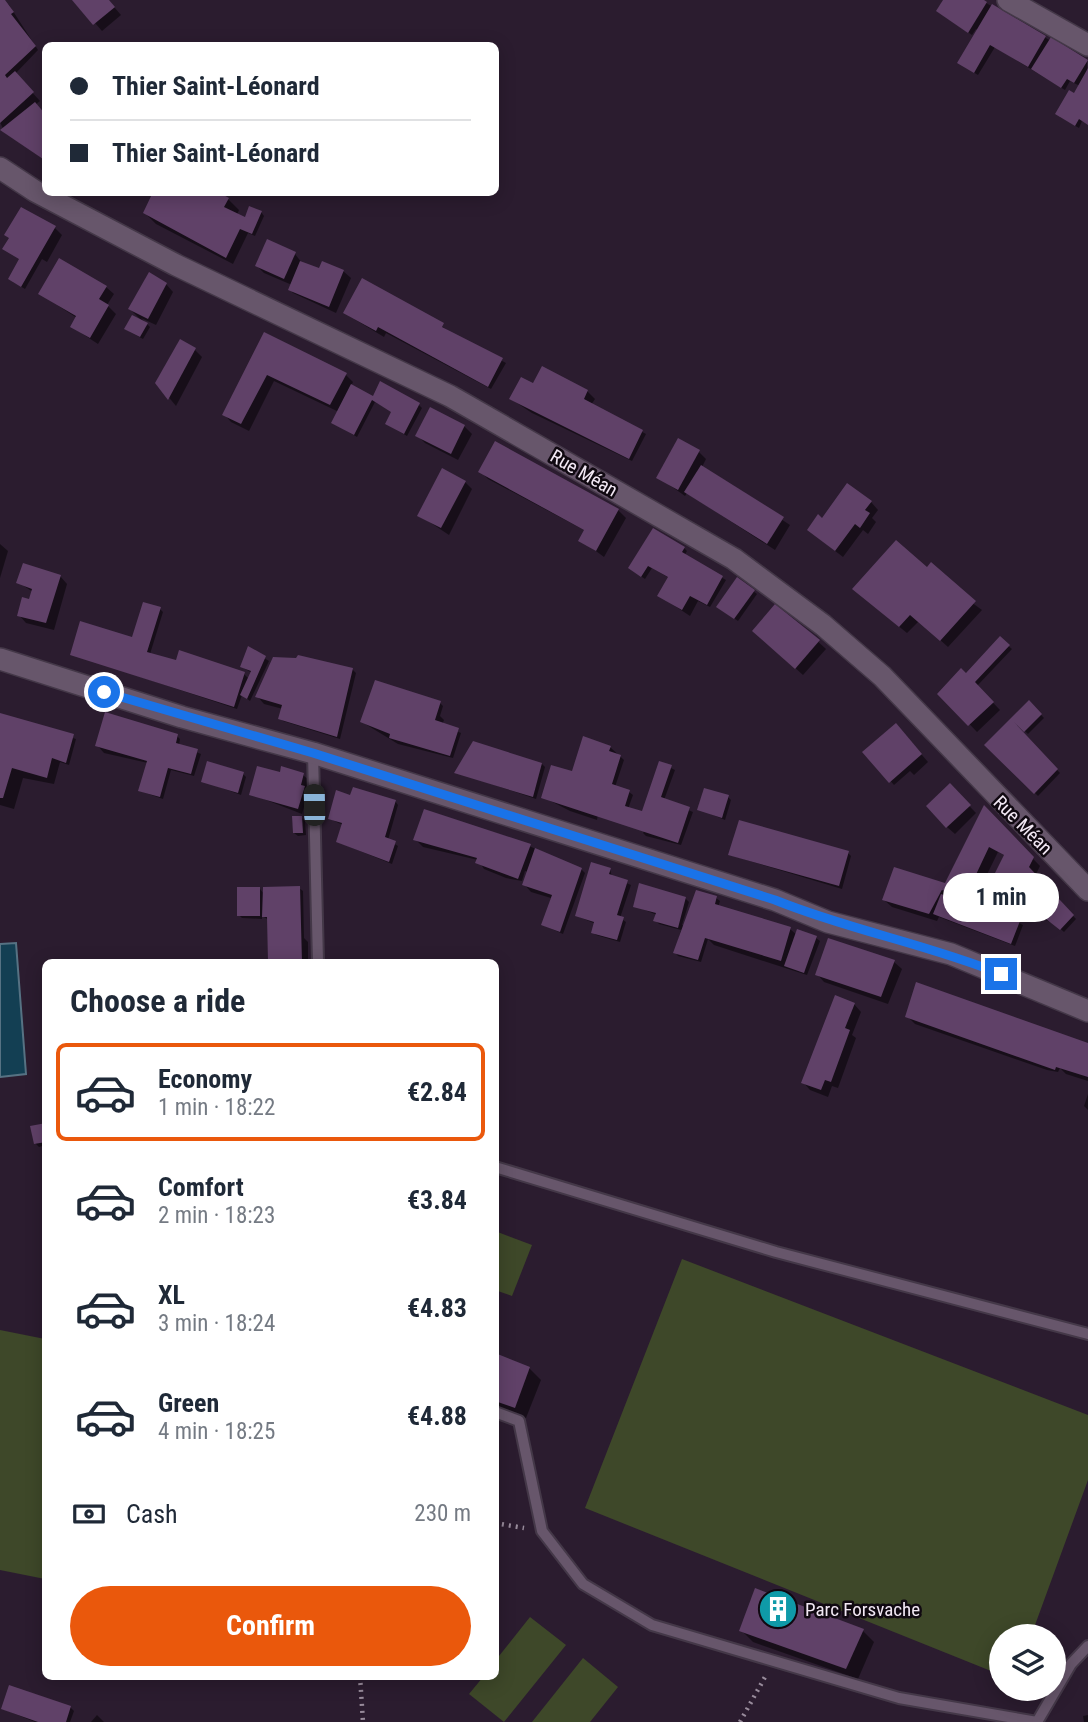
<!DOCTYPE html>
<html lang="en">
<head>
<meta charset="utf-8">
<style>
	body { margin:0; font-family:"Roboto Condensed",sans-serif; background:#f6f6f7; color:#1f2937; height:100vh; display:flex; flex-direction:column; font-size:26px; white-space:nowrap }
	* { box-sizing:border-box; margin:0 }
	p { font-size:23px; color:#747a83 }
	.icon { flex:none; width:38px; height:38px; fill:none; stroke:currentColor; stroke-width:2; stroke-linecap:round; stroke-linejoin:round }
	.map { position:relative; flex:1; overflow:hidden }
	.panel { position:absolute; left:42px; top:959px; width:457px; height:721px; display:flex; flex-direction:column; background:#fff; border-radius:10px; box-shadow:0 4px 18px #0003 }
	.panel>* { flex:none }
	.top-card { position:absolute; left:42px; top:42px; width:457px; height:154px; border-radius:10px; box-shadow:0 4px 18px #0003; display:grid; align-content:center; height:154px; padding:0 28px; background:#fff }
	.controls { position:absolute; left:989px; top:1624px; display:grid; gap:14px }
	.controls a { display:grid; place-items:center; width:77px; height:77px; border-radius:50%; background:#fff; box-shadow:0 4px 18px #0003; font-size:35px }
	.end { position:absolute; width:32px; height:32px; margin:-16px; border:9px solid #1a73e8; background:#fff; box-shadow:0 0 0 4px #fff }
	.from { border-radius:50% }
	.bubble { position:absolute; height:49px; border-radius:24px; background:#fff; box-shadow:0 4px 18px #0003; font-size:23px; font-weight:700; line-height:49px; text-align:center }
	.car { position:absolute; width:21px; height:42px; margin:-21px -10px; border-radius:9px; box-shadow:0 0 5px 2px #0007; background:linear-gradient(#222 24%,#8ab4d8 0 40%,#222 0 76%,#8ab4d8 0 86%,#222 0) }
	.top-card b { display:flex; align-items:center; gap:24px; height:66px; font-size:26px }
	.top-card b+b { border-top:2px solid #e0e1e3 }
	.top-card i { width:18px; height:18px; background:#1f2937 }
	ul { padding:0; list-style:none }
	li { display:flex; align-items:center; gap:21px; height:98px; margin:0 14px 10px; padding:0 14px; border:4px solid transparent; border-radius:10px }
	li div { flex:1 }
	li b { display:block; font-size:26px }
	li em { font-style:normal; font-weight:700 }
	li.active { border-color:#ea580c }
	li>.icon { width:63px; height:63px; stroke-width:1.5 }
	h2 { padding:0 28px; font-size:32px; line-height:84px }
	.pay { display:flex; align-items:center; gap:18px; height:77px; padding:0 28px; font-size:26px }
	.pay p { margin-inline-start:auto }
	.primary-button { display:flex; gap:14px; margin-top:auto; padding:14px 28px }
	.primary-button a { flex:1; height:80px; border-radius:42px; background:#ea580c; color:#fff; font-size:28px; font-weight:700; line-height:80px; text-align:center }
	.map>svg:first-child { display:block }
</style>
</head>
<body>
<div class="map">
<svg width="1088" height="1722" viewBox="0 0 1088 1722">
	<rect width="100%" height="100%" fill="#2b1c2f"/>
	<!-- green -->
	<g fill="#3e4829">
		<path d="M495 1231 532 1245 512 1296 495 1290Z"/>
		<path d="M682 1259 1088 1415V1480L1031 1636H1001V1675L585 1508Z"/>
		<path d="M0 1330 45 1339V1579L0 1570Z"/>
		<path d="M530 1617 566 1645 504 1722 469 1694 483 1677 495 1676V1661Z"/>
		<path d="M583 1658 618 1687 590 1722H532Z"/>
	</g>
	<!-- water -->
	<path fill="#133f53" stroke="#567283" stroke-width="2" d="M16 943 26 1074 0 1077V944Z"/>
	<!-- shadow -->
	<g fill="#0007" fill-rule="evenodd">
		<path d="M0 0 9 5 38 50 15 74 40 101 35 105 46 117V160L5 133 0 122Z"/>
		<path d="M75 0H108L121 15 102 31Z"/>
		<path d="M945 0H981L1087 62 1088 124 1082 121 1079 128 1060 117 1080 86 1070 81 1065 90 995 47 978 75 963 66 978 30 976 29 972 35 942 14Z"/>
		<path d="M228 199 239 210 237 215 245 219 261 212 264 216 255 236 248 233 233 264 156 224 145 213Z"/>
		<path d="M55 228 62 235 47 262 42 259 25 289 13 282 21 259Z"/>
		<path d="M268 241 295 254 302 263 318 270 343 271 351 278 336 313 293 293 290 289 292 285 264 273 257 266Z"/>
		<path d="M166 284 173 292 156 325 141 318 150 327 143 339 130 332 126 329 142 321 130 309Z"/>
		<path d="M106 287 114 294 107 305 116 314 98 344 72 327 77 318 40 294Z"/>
		<path d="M349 316H427L456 336 506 363 491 389 386 333 384 337Z"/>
		<path d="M265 334 346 375 353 382 351 386 374 399 419 405 422 408 407 436 390 426 393 412 375 402 357 437 333 423 339 412 274 381 249 431 231 422 224 414Z"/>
		<path d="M195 350 202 357 176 406 157 383Z"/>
		<path d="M587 391 595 399 591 405 646 434 632 461 532 413 511 399Z"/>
		<path d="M464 426 472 434 458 460 425 443 417 435Z"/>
		<path d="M496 443 618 510 626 518 604 557 581 540 586 531 488 479 480 471Z"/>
		<path d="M699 452 706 459 702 467 790 525 775 550 687 493 685 496 658 477Z"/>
		<path d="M465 482 472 489 449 535 419 515Z"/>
		<path d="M871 502 878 510 872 518 876 522 868 534 863 530 843 557 817 537 823 520Z"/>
		<path d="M0 544 8 551 0 578Z"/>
		<path d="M684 548 687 551 684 556 726 580 710 607 698 601 690 616 660 596 669 578 652 568 645 579 633 571Z"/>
		<path d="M927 570 982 610 948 647 919 621 907 633 861 596Z"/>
		<path d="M60 576 67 584 54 630 26 623 19 615 31 601 33 592 18 582Z"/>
		<path d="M753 591 757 594 738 621 722 610Z"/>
		<path d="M160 609 163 612 150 654 177 663 244 674 249 679 252 673 242 667 249 649 269 661 250 701 242 695 237 709 72 654 133 640Z"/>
		<path d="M802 627 826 649 803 675 754 631Z"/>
		<path d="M1000 639 1012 649 977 686 1000 710 977 732 954 708 966 675Z"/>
		<path d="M353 670 356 673 340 739 283 721 280 718 283 709 264 704 257 696Z"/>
		<path d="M1029 702 1044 718 1028 734 1012 719Z"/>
		<path d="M440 703 443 706 440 716 444 720 442 725 461 733 453 758 398 744 362 722Z"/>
		<path d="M0 715 76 739 69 765 60 762 54 784 23 778 14 809 0 805Z"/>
		<path d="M1010 721 1060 773 1038 796 987 745Z"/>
		<path d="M903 733 928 762 914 775 910 771 894 785 865 752Z"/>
		<path d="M177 736 180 739 179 745 201 754 194 776 171 770 163 799 140 791 148 763 104 753 97 745Z"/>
		<path d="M610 747 624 760 615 787 629 792 633 795 628 809 643 815 661 763 675 770 664 800 693 812 681 845 646 836 643 833 645 830 598 814 597 820 570 811 543 797Z"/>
		<path d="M542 764 545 767 536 799 456 772Z"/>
		<path d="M243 774 246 777 241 795 203 781Z"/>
		<path d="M303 775 311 782 302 814 251 794Z"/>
		<path d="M950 786 976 813 955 834 947 827Z"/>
		<path d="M349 796 395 801 398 805 388 840 398 846 392 864 338 842 343 825 330 819Z"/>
		<path d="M728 797 731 800 725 820 699 809Z"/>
		<path d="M984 808 1040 866 1035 876 1076 919 1064 932 1055 924 1021 910 1014 903 1009 918 1023 925 1015 946 939 917 937 921 892 907 884 900 946 885ZM998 852 1006 856 998 873 1005 880 983 913 971 907Z"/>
		<path d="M426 811 511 838 581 869 585 873 563 934 543 925 551 898 531 892 524 884 528 872 525 871 522 881 506 878 484 869 478 860 423 847 415 839Z"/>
		<path d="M302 818 305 821 306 835 298 836 294 833Z"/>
		<path d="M848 853 851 856 842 889 730 855Z"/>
		<path d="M610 869 612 877 631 885 620 918 626 922 620 942 596 935 593 932 596 924 577 916Z"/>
		<path d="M299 888 303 891 304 938 308 942V962H269V920L262 916V919L242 918 239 915 260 889 264 894Z"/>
		<path d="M685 898 689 902 682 925 686 927 716 898 720 901 718 907 790 929 797 935 816 938 820 941 807 975 714 945 708 939 701 962 678 956 675 952 681 930 659 924 655 920 657 915 635 906Z"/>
		<path d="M894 962 902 969 888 1004 824 982 817 974Z"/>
		<path d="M854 1004 861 1012 852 1035 856 1038 838 1088 832 1086 828 1097 810 1090 803 1082Z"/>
		<path d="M907 1016 1088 1045V1081L1066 1074 1060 1068 1058 1072 1047 1070 915 1024Z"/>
		<path d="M1088 1094V1110L1084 1106Z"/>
		<path d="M46 1125V1145L39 1147 35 1143Z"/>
		<path d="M495 1355 529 1368 541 1380 526 1418 495 1407Z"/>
		<path d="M741 1630 863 1631 874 1642 858 1679 753 1642Z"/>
		<path d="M70 1707 74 1711 70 1722H35L3 1709Z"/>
		<path d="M97 1715 104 1722H91Z"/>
		<path d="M1088 1715V1722H1084L1083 1716Z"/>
	</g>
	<!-- building -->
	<g fill="#604168">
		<path d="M0 0H5L14 12 11 14 36 46 5 75 7 78 15 71 34 92 0 123Z"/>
		<path d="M72 0H109L115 7 93 25Z"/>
		<path d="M943 0H984L987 2 968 33 936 11Z"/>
		<path d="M992 4 1046 36 1028 67 990 45 974 73 957 63Z"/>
		<path d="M1051 37 1088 60 1074 83 1067 79 1061 88 1031 69Z"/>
		<path d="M1088 68V125L1079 119 1075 126 1055 114 1069 90 1074 93Z"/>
		<path d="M35 102 46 115 43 159 0 130Z"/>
		<path d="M153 192H218L229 198 224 207 245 217 249 206 262 211 252 234 240 229 226 258 143 213Z"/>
		<path d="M21 207 56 226 21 287 8 279 19 259 2 249 9 238 4 235Z"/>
		<path d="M267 239 296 252 284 279 255 266Z"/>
		<path d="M59 258 107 286 99 299 109 305 90 338 70 327 76 316 38 294Z"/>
		<path d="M300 261 319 268 322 261 344 270 329 307 288 290Z"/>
		<path d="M149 272 167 283 148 319 128 309Z"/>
		<path d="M362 278 444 323 442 327 503 358 488 387 378 327 376 331 343 313Z"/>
		<path d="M132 315 148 323 140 337 124 329Z"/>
		<path d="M264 332 347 373 330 405 267 375 241 424 222 415Z"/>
		<path d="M180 339 196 348 168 400 155 383Z"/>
		<path d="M542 366 588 390 584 399 643 430 629 459 509 399 521 377 533 383Z"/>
		<path d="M380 381 420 403 404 434 385 424 391 412 372 400 354 435 331 423 351 384 373 396Z"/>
		<path d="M430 407 465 425 451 454 415 436Z"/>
		<path d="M678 438 700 450 678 490 656 478Z"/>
		<path d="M495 441 619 509 596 551 578 541 584 530 478 472Z"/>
		<path d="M701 465 784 517 767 544 684 492Z"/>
		<path d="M442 468 466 481 441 528 417 516Z"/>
		<path d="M847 483 872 501 865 510 870 513 860 528 855 524 835 551 807 530 818 514 822 518Z"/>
		<path d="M653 528 685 547 682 552 723 576 707 605 690 596 682 610 657 596 668 577 648 566 641 577 628 568Z"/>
		<path d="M896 540 927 567 931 562 976 601 940 641 910 615 899 627 852 589Z"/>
		<path d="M23 563 61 575 46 623 17 616 22 597 29 599 32 589 16 583Z"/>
		<path d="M737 577 755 590 734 619 716 607Z"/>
		<path d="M143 602 161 607 147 652 176 660 179 650 245 672 234 707 70 655 80 621 132 637Z"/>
		<path d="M775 604 820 640 795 669 752 631Z"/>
		<path d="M1000 636 1010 645 975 682 994 702 968 726 937 694 961 668 966 673Z"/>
		<path d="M248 646 266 656 247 699 240 695 251 671 240 667Z"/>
		<path d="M298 655 353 668 337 737 278 719 282 705 255 697 273 657 296 658Z"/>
		<path d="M375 680 441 701 435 720 459 728 450 756 389 738 390 734 360 722Z"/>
		<path d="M1029 700 1042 714 1024 732 1014 722 1058 769 1034 794 984 745Z"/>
		<path d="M105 712 178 734 176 743 198 749 191 774 168 768 160 797 138 791 147 761 95 746Z"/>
		<path d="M0 713 74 734 66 763 52 758 47 778 12 768 3 798H0Z"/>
		<path d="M896 723 922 754 889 783 862 752Z"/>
		<path d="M583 736 611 746 609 751 621 755 612 784 630 790 625 806 642 811 659 761 672 765 661 797 690 807 678 843 541 798 551 765 572 771Z"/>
		<path d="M473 741 542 763 533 797 454 773Z"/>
		<path d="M207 761 244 772 238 793 201 782Z"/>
		<path d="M257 766 280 772 281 766 304 773 301 785 305 786 298 809 249 795Z"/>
		<path d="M950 783 971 805 946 828 926 806Z"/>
		<path d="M353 787 396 800 385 837 396 841 389 862 336 842 342 823 328 819 336 790 350 795Z"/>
		<path d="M704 788 729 795 722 818 697 810Z"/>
		<path d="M984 805 1034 857 1029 867 1074 915 1060 930 1046 919 1012 903 1020 885 1018 884 1006 915 1020 921 1011 944 933 914 941 894 982 909 995 874 1006 878 995 873 1004 855 989 847 964 900 942 890 944 886 929 914 882 900 894 867 945 883Z"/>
		<path d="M424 809 531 844 518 879 475 863 477 858 413 840Z"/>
		<path d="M292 816H302L303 833H293Z"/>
		<path d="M739 820 849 851 839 886 728 855Z"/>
		<path d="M535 848 582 868 560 932 541 925 552 895 522 885Z"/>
		<path d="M591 862 611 868 609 874 628 880 617 915 624 917 617 940 591 933 594 922 575 916Z"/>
		<path d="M639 883 686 897 678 928 653 921 656 913 633 907Z"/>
		<path d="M300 886 302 962H268L267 917H262L263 887Z"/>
		<rect x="237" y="887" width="23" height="29"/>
		<path d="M696 890 717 896 715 904 791 927 781 961 705 938 698 960 673 953Z"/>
		<path d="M797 929 817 936 804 973 784 966Z"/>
		<path d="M828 938 895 960 881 997 815 975Z"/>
		<path d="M916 982 1088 1043V1077L1056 1067 1055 1070 905 1017Z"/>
		<path d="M835 995 855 1003 845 1028 850 1030 831 1082 825 1080 821 1090 801 1083Z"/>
		<path d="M46 1123V1142L34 1144 30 1126Z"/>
		<path d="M495 1353 530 1367 515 1408 495 1401Z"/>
		<path d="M755 1588 864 1629 846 1669 739 1631Z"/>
		<path d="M9 1685 71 1706 66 1722H38L1 1709Z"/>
	</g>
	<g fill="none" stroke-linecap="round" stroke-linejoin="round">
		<!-- lane casing -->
		<g stroke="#443848" stroke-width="14">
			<g id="lane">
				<path d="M313 753 318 962"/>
				<path d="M495 1167 776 1252 1088 1334"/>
				<path d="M495 1412 519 1421 542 1531 583 1584 652 1625 899 1698 1037 1722"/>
				<path d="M1037 1722 1071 1664 1088 1646"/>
			</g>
		</g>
		<!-- street casing -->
		<g stroke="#443848" stroke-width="24">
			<path id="street" d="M1008 0 1088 45"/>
		</g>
		<!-- secondary casing -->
		<g stroke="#443848" stroke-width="24">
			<g id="secondary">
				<path d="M0 168 35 191 176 265 450 396 734 559 823 625 882 676 1088 890"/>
				<path d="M0 659 182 717 313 753 775 900 828 922 951 954 1088 1011"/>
			</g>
		</g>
		<!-- path -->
		<g stroke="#988b9b" stroke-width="4.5" stroke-dasharray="2 5" stroke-linecap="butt">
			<path d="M495 1523 524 1528"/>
			<path d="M360 1676 363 1722"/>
			<path d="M740 1722 765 1677"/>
		</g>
		<!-- lane -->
		<use href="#lane" stroke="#67566b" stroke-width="10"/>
		<!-- street -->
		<use href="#street" stroke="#67566b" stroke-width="21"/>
		<!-- secondary -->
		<use href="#secondary" stroke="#67566b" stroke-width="21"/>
	</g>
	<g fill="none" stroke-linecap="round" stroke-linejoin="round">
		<!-- route -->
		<path stroke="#1a73e8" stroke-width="9" d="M104 692 313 753 775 900C849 930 927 944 1001 974"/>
	</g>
	<!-- icons -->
	<defs>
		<g id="building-disc" transform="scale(2.0125)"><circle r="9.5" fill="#0f9aa8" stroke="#100911"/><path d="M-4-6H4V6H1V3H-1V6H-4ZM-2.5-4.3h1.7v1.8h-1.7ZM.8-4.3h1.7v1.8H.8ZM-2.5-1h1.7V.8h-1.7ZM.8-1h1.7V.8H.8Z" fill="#fff"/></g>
	</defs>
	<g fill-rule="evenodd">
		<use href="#building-disc" x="778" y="1609"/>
	</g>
	<g text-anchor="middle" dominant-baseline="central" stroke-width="5" stroke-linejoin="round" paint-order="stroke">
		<!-- street labels -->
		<g font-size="19" fill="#f2e8f4" stroke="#100911">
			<text transform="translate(584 473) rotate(30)">Rue Méan</text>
			<text transform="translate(1023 825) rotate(45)">Rue Méan</text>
		</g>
		<!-- poi labels -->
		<g font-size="19" fill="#f2e8f4" stroke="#100911" text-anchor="start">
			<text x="805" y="1609">Parc Forsvache</text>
		</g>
	</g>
</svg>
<div class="controls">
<a><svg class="icon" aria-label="layers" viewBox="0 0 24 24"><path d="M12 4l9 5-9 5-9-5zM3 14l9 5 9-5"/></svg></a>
</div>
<i class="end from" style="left:104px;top:692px"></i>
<i class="end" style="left:1001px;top:974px"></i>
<div class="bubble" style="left:943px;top:873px;width:116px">1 min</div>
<i class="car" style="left:314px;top:805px;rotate:359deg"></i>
<div class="top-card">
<b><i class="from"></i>Thier Saint-Léonard</b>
<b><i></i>Thier Saint-Léonard</b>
</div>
<section class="panel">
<h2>Choose a ride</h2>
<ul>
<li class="active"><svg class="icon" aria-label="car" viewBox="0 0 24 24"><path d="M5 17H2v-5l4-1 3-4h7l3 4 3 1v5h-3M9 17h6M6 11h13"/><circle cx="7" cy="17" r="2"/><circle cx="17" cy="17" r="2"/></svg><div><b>Economy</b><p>1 min · 18:22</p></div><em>€2.84</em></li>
<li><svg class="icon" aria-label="car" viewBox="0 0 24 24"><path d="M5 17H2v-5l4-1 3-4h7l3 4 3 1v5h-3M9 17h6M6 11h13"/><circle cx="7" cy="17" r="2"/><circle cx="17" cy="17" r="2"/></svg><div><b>Comfort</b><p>2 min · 18:23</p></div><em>€3.84</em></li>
<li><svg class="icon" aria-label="car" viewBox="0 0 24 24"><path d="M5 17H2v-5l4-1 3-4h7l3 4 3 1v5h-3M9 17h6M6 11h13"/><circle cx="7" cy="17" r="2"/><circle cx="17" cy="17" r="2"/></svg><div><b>XL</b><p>3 min · 18:24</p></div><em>€4.83</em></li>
<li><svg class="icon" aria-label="car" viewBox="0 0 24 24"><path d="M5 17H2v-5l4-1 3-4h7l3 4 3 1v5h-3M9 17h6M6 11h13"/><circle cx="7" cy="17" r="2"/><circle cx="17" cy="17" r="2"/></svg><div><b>Green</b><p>4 min · 18:25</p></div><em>€4.88</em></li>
</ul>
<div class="pay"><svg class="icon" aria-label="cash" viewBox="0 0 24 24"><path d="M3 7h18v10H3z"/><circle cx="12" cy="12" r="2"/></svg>Cash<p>230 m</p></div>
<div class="primary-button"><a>Confirm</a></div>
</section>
</div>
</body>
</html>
